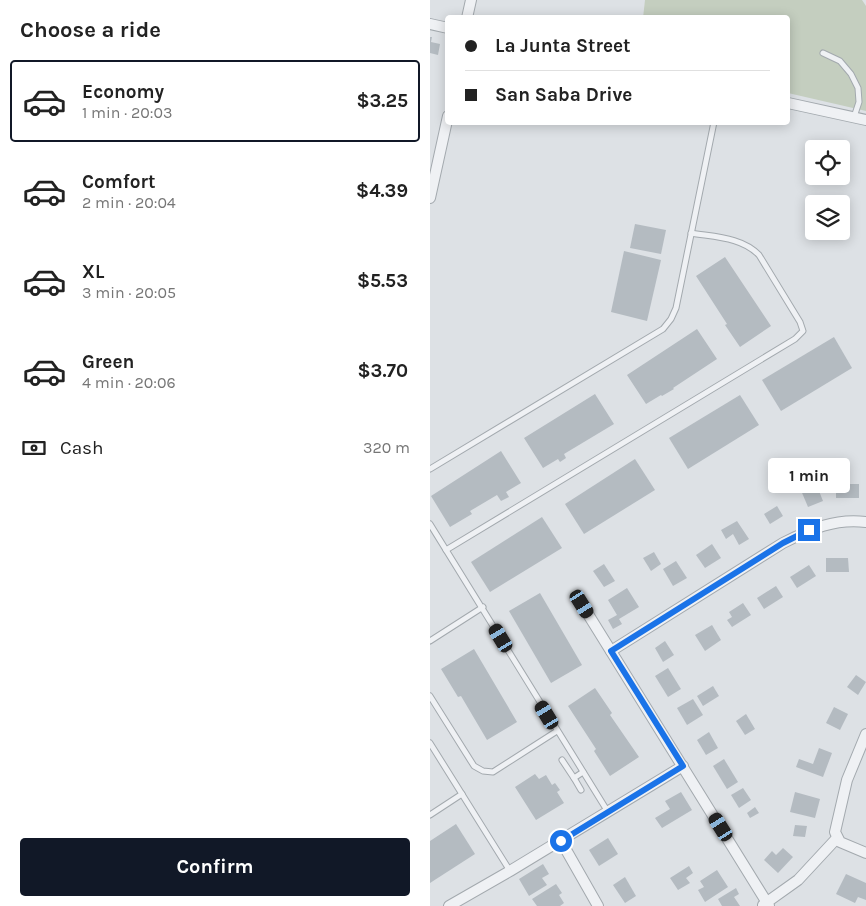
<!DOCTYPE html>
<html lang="en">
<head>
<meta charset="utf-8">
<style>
	body { margin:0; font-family:Karla,sans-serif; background:#f2f2f2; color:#222; height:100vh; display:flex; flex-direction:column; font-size:19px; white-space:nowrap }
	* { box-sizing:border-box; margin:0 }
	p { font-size:16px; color:#767676 }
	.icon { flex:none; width:28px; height:28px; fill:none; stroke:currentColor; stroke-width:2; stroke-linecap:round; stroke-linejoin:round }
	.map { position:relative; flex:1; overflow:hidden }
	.details { display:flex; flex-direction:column; background:#fff; width:430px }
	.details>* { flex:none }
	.hud { position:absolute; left:15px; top:15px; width:345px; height:110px; border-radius:5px; box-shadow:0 2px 12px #0003; display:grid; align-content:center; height:110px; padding:0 20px; background:#fff }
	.controls { position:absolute; left:375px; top:140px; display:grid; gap:10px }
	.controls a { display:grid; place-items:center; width:45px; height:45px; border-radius:5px; background:#fff; box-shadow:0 2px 12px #0003; font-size:25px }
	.end { position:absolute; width:22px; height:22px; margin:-11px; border:6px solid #1a73e8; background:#fff; box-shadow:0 0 0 2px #fff }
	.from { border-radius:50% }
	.bubble { position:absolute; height:35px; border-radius:5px; background:#fff; box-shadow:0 2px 12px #0003; font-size:16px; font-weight:700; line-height:35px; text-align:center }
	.car { position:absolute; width:15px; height:30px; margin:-15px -8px; border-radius:6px; box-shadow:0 0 4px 1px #0007; background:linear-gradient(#222 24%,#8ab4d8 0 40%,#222 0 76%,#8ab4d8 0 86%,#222 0) }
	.hud b { display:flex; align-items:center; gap:18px; height:48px; font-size:19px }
	.hud b+b { border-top:1px solid #e0e0e0 }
	.hud i { width:12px; height:12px; background:#222 }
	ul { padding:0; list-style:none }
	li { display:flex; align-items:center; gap:15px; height:82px; margin:0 10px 8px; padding:0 10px; border:2px solid transparent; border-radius:5px }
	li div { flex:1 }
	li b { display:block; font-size:19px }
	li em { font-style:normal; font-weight:700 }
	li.active { border-color:#111827 }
	li>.icon { width:45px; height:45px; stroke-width:1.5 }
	h2 { padding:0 20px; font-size:22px; line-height:60px }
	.pay { display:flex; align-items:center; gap:12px; height:55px; padding:0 20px; font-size:19px }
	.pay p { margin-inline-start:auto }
	.button { display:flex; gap:10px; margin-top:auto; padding:10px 20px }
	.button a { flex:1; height:58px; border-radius:5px; background:#111827; color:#fff; font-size:20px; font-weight:700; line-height:58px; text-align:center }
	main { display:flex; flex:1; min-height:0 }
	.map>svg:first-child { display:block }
</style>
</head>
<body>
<main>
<section class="details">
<h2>Choose a ride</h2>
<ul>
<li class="active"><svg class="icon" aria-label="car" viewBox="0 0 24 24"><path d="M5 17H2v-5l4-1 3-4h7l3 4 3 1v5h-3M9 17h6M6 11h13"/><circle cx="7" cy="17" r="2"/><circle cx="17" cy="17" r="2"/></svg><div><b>Economy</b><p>1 min · 20:03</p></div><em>$3.25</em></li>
<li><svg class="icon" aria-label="car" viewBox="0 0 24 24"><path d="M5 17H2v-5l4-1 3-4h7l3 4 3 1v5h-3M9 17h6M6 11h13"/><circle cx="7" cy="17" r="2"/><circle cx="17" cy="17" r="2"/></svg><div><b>Comfort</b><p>2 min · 20:04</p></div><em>$4.39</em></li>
<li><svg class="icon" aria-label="car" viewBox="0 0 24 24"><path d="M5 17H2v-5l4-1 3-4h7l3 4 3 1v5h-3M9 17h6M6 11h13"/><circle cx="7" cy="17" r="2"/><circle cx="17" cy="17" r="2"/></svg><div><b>XL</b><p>3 min · 20:05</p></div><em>$5.53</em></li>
<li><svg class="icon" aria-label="car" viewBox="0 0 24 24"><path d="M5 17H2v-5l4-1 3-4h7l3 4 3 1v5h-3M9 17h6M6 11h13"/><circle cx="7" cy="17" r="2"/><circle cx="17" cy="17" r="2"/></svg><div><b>Green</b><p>4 min · 20:06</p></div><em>$3.70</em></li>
</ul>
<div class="pay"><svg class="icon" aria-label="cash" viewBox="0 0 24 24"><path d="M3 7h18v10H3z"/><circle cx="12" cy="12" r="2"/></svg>Cash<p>320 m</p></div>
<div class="button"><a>Confirm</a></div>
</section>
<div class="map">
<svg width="436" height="906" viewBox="0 0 436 906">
	<rect width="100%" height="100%" fill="#dde1e5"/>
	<!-- green -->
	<path fill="#c4cebf" d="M215 0H432L436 6V111L358 93V18H213Z"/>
	<!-- building -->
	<g fill="#b4bbc1">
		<path d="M0 37H2L1 42 10 44 8 55 0 53Z"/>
		<path d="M205 224 236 230 231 254 200 248Z"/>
		<path d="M194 251 231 260 217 321 181 312Z"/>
		<path d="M295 257 341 326 310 347 295 325 297 324 266 276Z"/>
		<path d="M267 329 287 359 243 388 244 389 232 396 231 395 216 404 197 375Z"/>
		<path d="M404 337 422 368 351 411 332 380Z"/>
		<path d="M165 394 184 424 134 454 136 458 130 462 128 459 113 468 94 438Z"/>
		<path d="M310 395 329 425 258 469 239 438Z"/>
		<path d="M71 451 91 483 76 492 79 497 71 501 67 495 40 511 42 514 20 527 1 496Z"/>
		<path d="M205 459 225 490 154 534 135 504Z"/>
		<path d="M385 481 393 501 378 507 370 488Z"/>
		<rect x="406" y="484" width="23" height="14"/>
		<path d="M347 506 353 516 340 524 334 514Z"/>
		<path d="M112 517 132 548 60 592 41 562Z"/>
		<path d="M307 521 319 539 309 545 303 534 296 539 291 530Z"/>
		<path d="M282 544 291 558 275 568 266 555Z"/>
		<path d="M224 552 231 564 221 571 213 558Z"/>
		<path d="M396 558H418L419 572H396Z"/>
		<path d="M246 561 257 578 243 586 233 569Z"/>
		<path d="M174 564 185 581 174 587 163 571Z"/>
		<path d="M379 565 386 576 367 588 360 577Z"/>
		<path d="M346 586 353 597 334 609 327 598Z"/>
		<path d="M197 588 209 607 189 619 192 624 183 629 178 620 187 615 178 600Z"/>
		<path d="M110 593 152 665 121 683 79 611Z"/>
		<path d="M313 603 321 615 302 627 297 620 302 617 299 612Z"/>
		<path d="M282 625 291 640 275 651 265 635Z"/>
		<path d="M235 641 244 655 233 662 225 648Z"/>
		<path d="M44 649 87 722 57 740 31 696 28 697 11 669Z"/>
		<path d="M238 668 251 689 238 697 225 676Z"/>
		<path d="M426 675 436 682 428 695 417 687Z"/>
		<path d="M283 686 289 696 273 706 267 696Z"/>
		<path d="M165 688 182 713 180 715 209 757 180 776 164 751 166 749 138 706Z"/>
		<path d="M263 699 273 715 257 725 247 708Z"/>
		<path d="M404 707 418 714 410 730 396 723Z"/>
		<path d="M316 714 325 729 315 735 306 721Z"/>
		<path d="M279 732 288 748 276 755 267 740Z"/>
		<path d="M389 748 402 753 393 777 366 767 369 759 383 764Z"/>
		<path d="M294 759 308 782 297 789 283 766Z"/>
		<path d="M105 774 109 779 116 775 122 785 125 783 130 790 127 792 134 803 106 820 85 787Z"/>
		<path d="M313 788 321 800 309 808 301 795Z"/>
		<path d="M251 792 262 810 232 828 225 818 240 809 235 801Z"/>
		<path d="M365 792 390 799 385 818 360 812Z"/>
		<path d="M325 807 329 813 320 818 317 813Z"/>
		<path d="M26 824 45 854 0 883V841Z"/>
		<path d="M365 825 377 826 375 837 363 836Z"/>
		<path d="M178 838 188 854 169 866 159 850Z"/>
		<path d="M353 848 363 857 348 873 334 860 342 851 346 855Z"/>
		<path d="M113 864 119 874 112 878 117 885 99 896 89 879Z"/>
		<path d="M259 866 263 873 256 878 260 883 248 890 240 878Z"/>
		<path d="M287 870 298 887 275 902 268 890 274 887 270 881Z"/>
		<path d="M416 874 436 883V900L428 897 425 903 406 894Z"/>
		<path d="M195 877 206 896 195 903 183 885Z"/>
		<path d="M126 884 132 893 129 895 134 903 130 906H107L102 899Z"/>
		<path d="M306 888 309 894 304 897 310 906H292L288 899Z"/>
	</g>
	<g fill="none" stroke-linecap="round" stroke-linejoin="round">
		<!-- lane casing -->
		<g stroke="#a3a9ae" stroke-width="7">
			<g id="lane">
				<path d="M393 53 410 61 421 74 428 88 429 102 424 117"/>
				<path d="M0 469 233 329 241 319 246 308 284 122"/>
				<path d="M0 524 178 812"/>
				<path d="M16 550 365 339 373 331 370 322 329 255C312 237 284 237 261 233"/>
				<path d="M0 641 53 607"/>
				<path d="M0 696 44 766 53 771 63 772 127 731"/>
				<path d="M0 743 80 871"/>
				<path d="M132 760 144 778 153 772"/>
				<path d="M144 778 151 790"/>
				<path d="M0 815 32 794"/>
			</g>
		</g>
		<!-- street casing -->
		<g stroke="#a3a9ae" stroke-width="12">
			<g id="street">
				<path d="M37 18 41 0"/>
				<path d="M0 24 18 28"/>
				<path d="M358 103 436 120"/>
				<path d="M0 198 18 116"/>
				<path d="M148 598 339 906"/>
				<path d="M181 651 353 543C381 529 405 518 436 522"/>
				<path d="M436 734 417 780 405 832 410 842 436 853"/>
				<path d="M131 841 168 906"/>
				<path d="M333 905 368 880 407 838"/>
				<path d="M19 906 80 871 253 766"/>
			</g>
		</g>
		<!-- lane -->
		<use href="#lane" stroke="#eff1f4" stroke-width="5"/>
		<!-- street -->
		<use href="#street" stroke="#eff1f4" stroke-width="10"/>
	</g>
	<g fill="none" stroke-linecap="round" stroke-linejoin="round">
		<!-- route -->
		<path stroke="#1a73e8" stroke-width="6" d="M131 841 253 766 181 651 353 543 379 530"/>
	</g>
</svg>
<div class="controls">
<a><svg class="icon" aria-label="locate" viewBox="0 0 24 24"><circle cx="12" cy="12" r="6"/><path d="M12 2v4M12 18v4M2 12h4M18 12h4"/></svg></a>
<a><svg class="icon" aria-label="layers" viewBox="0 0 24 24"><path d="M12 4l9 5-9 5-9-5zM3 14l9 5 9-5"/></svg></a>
</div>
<i class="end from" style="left:131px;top:841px"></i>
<i class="end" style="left:379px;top:530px"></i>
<div class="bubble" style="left:338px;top:458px;width:82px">1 min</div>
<i class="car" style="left:152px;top:604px;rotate:148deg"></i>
<i class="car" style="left:71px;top:638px;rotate:329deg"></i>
<i class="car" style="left:117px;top:715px;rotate:329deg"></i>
<i class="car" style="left:291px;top:827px;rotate:328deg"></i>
<div class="hud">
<b><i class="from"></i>La Junta Street</b>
<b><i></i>San Saba Drive</b>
</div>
</div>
</main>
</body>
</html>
